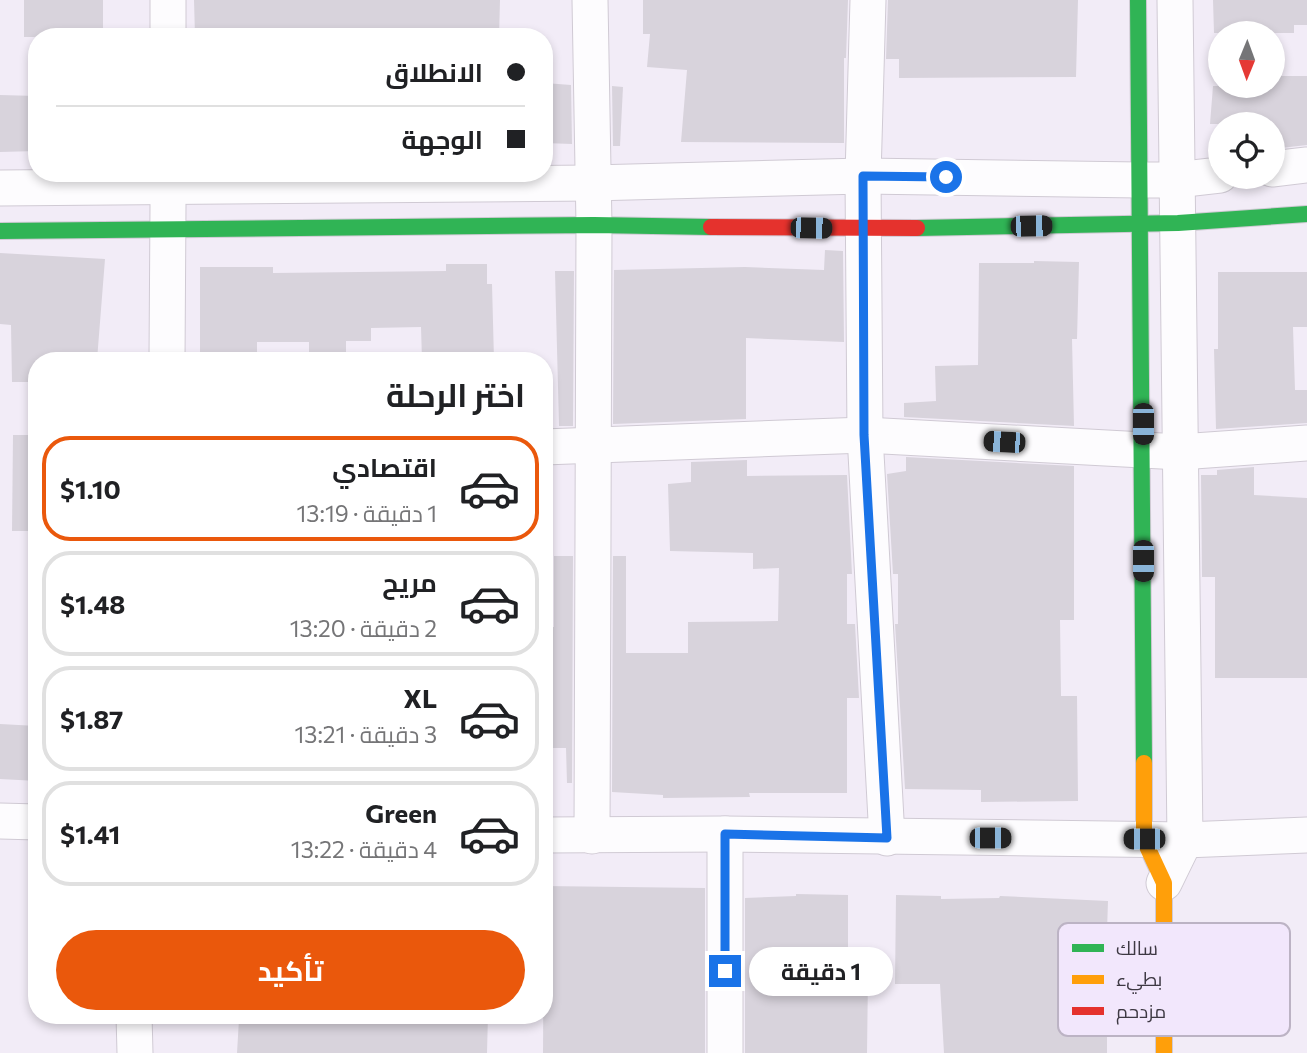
<!DOCTYPE html>
<html lang="ar">
<head>
<meta charset="utf-8">
<style>
	body { margin:0; font-family:Commissioner,Cairo,sans-serif; background:#f2f2f2; color:#202124; direction:rtl; height:100vh; display:flex; flex-direction:column; font-size:26px; white-space:nowrap }
	* { box-sizing:border-box; margin:0 }
	p { font-size:23px; color:#757577 }
	.icon { flex:none; width:38px; height:38px; fill:none; stroke:currentColor; stroke-width:2; stroke-linecap:round; stroke-linejoin:round }
	.map { position:relative; flex:1; overflow:hidden; direction:ltr }
	.panel { position:absolute; left:28px; top:352px; width:525px; height:672px; display:flex; flex-direction:column; background:#fff; border-radius:28px; box-shadow:0 4px 10px #0003; direction:rtl }
	.panel>* { flex:none }
	.top-card { position:absolute; left:28px; top:28px; width:525px; height:154px; border-radius:28px; box-shadow:0 4px 10px #0003; direction:rtl; display:grid; align-content:center; height:154px; padding:0 28px; background:#fff }
	.needle { width:46px; rotate:181deg }
	.fabs { position:absolute; left:1208px; top:21px; display:grid; gap:14px }
	.fabs a { display:grid; place-items:center; width:77px; height:77px; border-radius:50%; background:#fff; box-shadow:0 4px 10px #0003; font-size:35px }
	.end { position:absolute; width:32px; height:32px; margin:-16px; border:9px solid #1a73e8; background:#fff; box-shadow:0 0 0 4px #fff }
	.from { border-radius:50% }
	.bubble { position:absolute; height:49px; border-radius:24px; background:#fff; box-shadow:0 4px 10px #0003; font-size:23px; font-weight:700; line-height:49px; text-align:center; direction:rtl }
	.car { position:absolute; width:21px; height:42px; margin:-21px -10px; border-radius:9px; box-shadow:0 0 5px 2px #0007; background:linear-gradient(#222 24%,#8ab4d8 0 40%,#222 0 76%,#8ab4d8 0 86%,#222 0) }
	.top-card b { display:flex; align-items:center; gap:24px; height:66px; font-size:26px }
	.top-card b+b { border-top:2px solid #e0e0e0 }
	.top-card i { width:18px; height:18px; background:#202124 }
	ul { padding:0; list-style:none }
	li { display:flex; align-items:center; gap:21px; height:105px; margin:0 14px 10px; padding:0 14px; border:4px solid #e0e0e0; border-radius:28px }
	li div { flex:1 }
	li b { display:block; font-size:26px }
	li em { font-style:normal; font-weight:700 }
	li.on { border-color:#ea580c }
	li>.icon { width:63px; height:63px; stroke-width:1.5 }
	h2 { padding:0 28px; font-size:32px; line-height:84px }
	.cta { display:flex; gap:14px; margin-top:auto; padding:14px 28px }
	.cta a { flex:1; height:80px; border-radius:42px; background:#ea580c; color:#fff; font-size:28px; font-weight:700; line-height:80px; text-align:center }
	.map>svg:first-child { display:block }
</style>
</head>
<body>
<div class="map">
<svg width="1307" height="1053" viewBox="0 0 1307 1053">
	<rect width="100%" height="100%" fill="#f2ecf7"/>
	<!-- building -->
	<g fill="#d8d3dc">
		<rect x="24" y="0" width="79" height="37"/>
		<path d="M194 0H500L499 37 195 36Z"/>
		<path d="M643 0H848L846 58H844V143L681 142 687 70 647 67 650 34H643Z"/>
		<path d="M888 0H1078L1076 77 899 78V59H886Z"/>
		<path d="M1213 0H1307V25H1294V33H1214Z"/>
		<path d="M1272 76H1307V145L1272 149V124H1210L1213 86H1272Z"/>
		<path d="M545 83 571 85 572 144 544 143Z"/>
		<path d="M612 86 623 87 620 146H613Z"/>
		<path d="M0 95 37 96V151L0 152Z"/>
		<path d="M825 250 843 251 844 342 746 338V419L613 424 614 270 745 267 824 270Z"/>
		<path d="M0 253 105 259 97 360H37V382H12L11 325 0 324Z"/>
		<path d="M1034 261 1079 262 1077 339H1072L1074 426 904 417V403L936 401 935 366 978 365 979 263H1034Z"/>
		<path d="M446 264H487V284H492L494 360H422L421 327 371 328V341H346V360H309V342H257V360H200V267H273V273L446 271Z"/>
		<path d="M555 271H574L573 426H559Z"/>
		<path d="M1218 272H1307V327H1293L1295 390H1307V423L1216 429 1214 349H1218Z"/>
		<path d="M13 435H37V531H12Z"/>
		<path d="M906 457 1074 466V620H1060L1061 696H1077L1078 801 981 802V790L905 789 895 624H898V574H893L887 474 906 471Z"/>
		<path d="M747 460V476L847 475 852 574H847V624H855L859 698H847V793H749L750 797 663 798V795L612 792 613 556H626V653H688V622L778 621 779 568 753 569V553L670 551 668 484 691 482V462Z"/>
		<path d="M1254 467V495L1307 498V678H1215V577H1202L1201 475H1217V470Z"/>
		<path d="M554 556H573L572 783H567L566 748H551L547 627H554Z"/>
		<path d="M0 724 37 726V781L0 779Z"/>
		<path d="M544 886 705 888V1053H543Z"/>
		<path d="M796 894 848 895V976H868L867 1053H745V898L796 896Z"/>
		<path d="M896 895 941 896V899L999 898 1000 896 1108 901 1105 991H1107V1053H944L940 984H895Z"/>
		<path d="M254 1015H488L487 1053H237L239 1019 254 1020Z"/>
	</g>
	<g fill="none" stroke-linecap="round" stroke-linejoin="round">
		<!-- street casing -->
		<g stroke="#d0cad4" stroke-width="37">
			<g id="street">
				<path d="M590 0 594 225 592 836"/>
				<path d="M868 0 863 176 865 435 887 838"/>
				<path d="M168 37V0"/>
				<path d="M1272 169 1307 165"/>
				<path d="M0 188 592 183 863 176 1140 180H1176L1220 175"/>
				<path d="M167 360 168 205"/>
				<path d="M544 447 865 435 1180 452 1307 443"/>
				<path d="M0 821 37 822"/>
				<path d="M725 834V1053"/>
				<path d="M544 835 725 834 1185 840 1307 835"/>
				<path d="M1164 883 1185 840 1175 0"/>
				<path d="M134 1015 135 1053"/>
			</g>
		</g>
		<!-- fast casing -->
		<g stroke="#d0cad4" stroke-width="18">
			<g id="fast">
				<path d="M1138 0 1144 763"/>
				<path d="M917 228 1178 223 1307 214"/>
				<path d="M0 231 594 225 711 227"/>
			</g>
		</g>
		<!-- slow casing -->
		<g stroke="#d0cad4" stroke-width="18">
			<path id="slow" d="M1144 763V840L1164 883V1053"/>
		</g>
		<!-- jam casing -->
		<g stroke="#d0cad4" stroke-width="18">
			<path id="jam" d="M711 227 917 228"/>
		</g>
		<!-- street -->
		<use href="#street" stroke="#fdfcfe" stroke-width="35"/>
		<!-- fast -->
		<use href="#fast" stroke="#30b455" stroke-width="16"/>
		<!-- slow -->
		<use href="#slow" stroke="#ff9f0a" stroke-width="16"/>
		<!-- jam -->
		<use href="#jam" stroke="#e5322d" stroke-width="16"/>
	</g>
	<g fill="none" stroke-linecap="round" stroke-linejoin="round">
		<!-- route -->
		<path stroke="#1a73e8" stroke-width="9" d="M725 971V834L887 838 864 435 863 176 946 177"/>
	</g>
	<!-- legend -->
	<rect x="1058" y="923" width="232" height="113" rx="10" fill="#f2e7fc" stroke="#bcb3c4" stroke-width="2"/>
	<rect x="1072" y="944" width="32" height="8" fill="#30b455"/>
	<rect x="1072" y="975" width="32" height="9" fill="#ff9f0a"/>
	<rect x="1072" y="1007" width="32" height="8" fill="#e5322d"/>
	<g font-size="19" fill="#3e3943">
		<text x="1116" y="955">سالك</text>
		<text x="1116" y="986">بطيء</text>
		<text x="1116" y="1018">مزدحم</text>
	</g>
</svg>
<div class="fabs">
<a><svg class="needle" viewBox="-14 -14 28 28"><path d="M0-13l5 13h-10z" fill="#e53935"/><path d="M0 13l5-13h-10z" fill="#757577"/></svg></a>
<a><svg class="icon" aria-label="locate" viewBox="0 0 24 24"><circle cx="12" cy="12" r="6"/><path d="M12 2v4M12 18v4M2 12h4M18 12h4"/></svg></a>
</div>
<i class="end from" style="left:946px;top:177px"></i>
<i class="end" style="left:725px;top:971px"></i>
<div class="bubble" style="left:749px;top:947px;width:144px">1 دقيقة</div>
<i class="car" style="left:1031px;top:226px;rotate:89deg"></i>
<i class="car" style="left:811px;top:228px;rotate:91deg"></i>
<i class="car" style="left:1143px;top:424px;rotate:180deg"></i>
<i class="car" style="left:1004px;top:442px;rotate:273deg"></i>
<i class="car" style="left:1143px;top:561px;rotate:180deg"></i>
<i class="car" style="left:990px;top:838px;rotate:90deg"></i>
<i class="car" style="left:1144px;top:839px;rotate:270deg"></i>
<div class="top-card">
<b><i class="from"></i>الانطلاق</b>
<b><i></i>الوجهة</b>
</div>
<section class="panel">
<h2>اختر الرحلة</h2>
<ul>
<li class="on"><svg class="icon" aria-label="car" viewBox="0 0 24 24"><path d="M5 17H2v-5l4-1 3-4h7l3 4 3 1v5h-3M9 17h6M6 11h13"/><circle cx="7" cy="17" r="2"/><circle cx="17" cy="17" r="2"/></svg><div><b>اقتصادي</b><p>1 دقيقة · 13:19</p></div><em>$1.10</em></li>
<li><svg class="icon" aria-label="car" viewBox="0 0 24 24"><path d="M5 17H2v-5l4-1 3-4h7l3 4 3 1v5h-3M9 17h6M6 11h13"/><circle cx="7" cy="17" r="2"/><circle cx="17" cy="17" r="2"/></svg><div><b>مريح</b><p>2 دقيقة · 13:20</p></div><em>$1.48</em></li>
<li><svg class="icon" aria-label="car" viewBox="0 0 24 24"><path d="M5 17H2v-5l4-1 3-4h7l3 4 3 1v5h-3M9 17h6M6 11h13"/><circle cx="7" cy="17" r="2"/><circle cx="17" cy="17" r="2"/></svg><div><b>XL</b><p>3 دقيقة · 13:21</p></div><em>$1.87</em></li>
<li><svg class="icon" aria-label="car" viewBox="0 0 24 24"><path d="M5 17H2v-5l4-1 3-4h7l3 4 3 1v5h-3M9 17h6M6 11h13"/><circle cx="7" cy="17" r="2"/><circle cx="17" cy="17" r="2"/></svg><div><b>Green</b><p>4 دقيقة · 13:22</p></div><em>$1.41</em></li>
</ul>
<div class="cta"><a>تأكيد</a></div>
</section>
</div>
</body>
</html>
